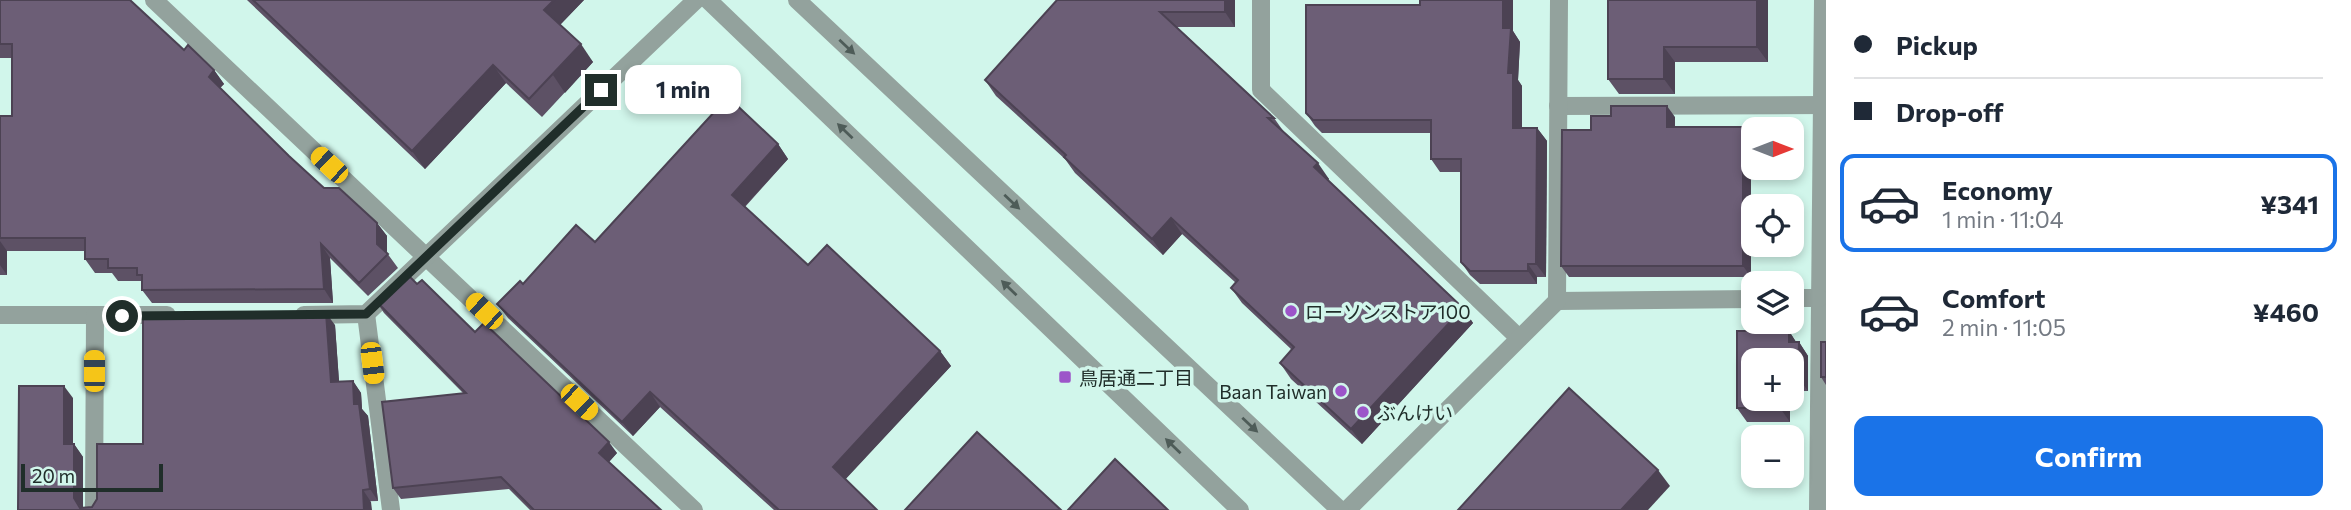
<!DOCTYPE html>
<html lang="en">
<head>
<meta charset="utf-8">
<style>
	body { margin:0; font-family:Commissioner,"Noto Sans JP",sans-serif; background:#f6f6f7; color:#1f2937; height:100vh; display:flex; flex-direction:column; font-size:26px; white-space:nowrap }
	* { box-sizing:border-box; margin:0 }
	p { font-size:23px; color:#747a83 }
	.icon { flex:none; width:38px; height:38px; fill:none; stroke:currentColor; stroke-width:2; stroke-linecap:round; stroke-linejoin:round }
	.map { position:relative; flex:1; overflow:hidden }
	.side { display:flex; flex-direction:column; background:#fff; width:525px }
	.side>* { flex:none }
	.top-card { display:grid; align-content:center; height:154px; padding:0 28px; background:#fff }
	.needle { width:46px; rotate:90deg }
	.controls { position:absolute; left:1741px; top:117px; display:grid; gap:14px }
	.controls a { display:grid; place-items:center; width:63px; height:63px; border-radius:14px; background:#fff; box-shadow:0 4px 10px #0003; font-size:35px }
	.scale { position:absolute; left:21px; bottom:18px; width:142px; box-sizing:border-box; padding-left:7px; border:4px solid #202e2a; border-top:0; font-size:19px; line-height:24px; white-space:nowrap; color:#202e2a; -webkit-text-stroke:5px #d1f6eb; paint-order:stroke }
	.end { position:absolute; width:32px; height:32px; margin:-16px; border:9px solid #202e2a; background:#fff; box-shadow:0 0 0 4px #fff }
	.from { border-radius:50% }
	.bubble { position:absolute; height:49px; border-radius:14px; background:#fff; box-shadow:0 4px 10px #0003; font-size:23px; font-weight:700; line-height:49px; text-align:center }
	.car { position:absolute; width:21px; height:42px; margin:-21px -10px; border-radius:9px; box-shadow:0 0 5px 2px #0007; background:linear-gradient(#f5c518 24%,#345 0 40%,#f5c518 0 76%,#345 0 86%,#f5c518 0) }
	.top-card b { display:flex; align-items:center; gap:24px; height:66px; font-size:26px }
	.top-card b+b { border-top:2px solid #e0e1e3 }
	.top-card i { width:18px; height:18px; background:#1f2937 }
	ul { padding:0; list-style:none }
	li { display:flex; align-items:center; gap:21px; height:98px; margin:0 14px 10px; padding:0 14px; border:4px solid transparent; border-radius:14px }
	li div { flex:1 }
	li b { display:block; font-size:26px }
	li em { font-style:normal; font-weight:700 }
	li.selected { border-color:#1a73e8 }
	li>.icon { width:63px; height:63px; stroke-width:1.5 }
	.cta { display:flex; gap:14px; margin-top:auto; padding:14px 28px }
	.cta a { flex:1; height:80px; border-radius:14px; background:#1a73e8; color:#fff; font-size:28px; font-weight:700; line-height:80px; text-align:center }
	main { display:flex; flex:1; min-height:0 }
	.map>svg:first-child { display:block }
</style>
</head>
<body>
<main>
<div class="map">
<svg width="1826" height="510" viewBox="0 0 1826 510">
	<rect width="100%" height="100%" fill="#d1f6eb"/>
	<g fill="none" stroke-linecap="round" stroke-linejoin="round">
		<!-- service -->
		<path stroke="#93a29d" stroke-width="18" d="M1818 510 1823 0"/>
		<!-- minor -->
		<g stroke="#93a29d" stroke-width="18">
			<path d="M154 0 694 510"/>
			<path d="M1261 0V90L1519 338"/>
			<path d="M1558 106 1826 105"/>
			<path d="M1792 298H1819"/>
			<path d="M1557 301 1754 299"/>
			<path d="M366 314 391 510"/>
			<path d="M0 315H167"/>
			<path d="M304 315 366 314 696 0"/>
			<path d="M94 510 95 316"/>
			<path d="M1347 510 1557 301 1559 0"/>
		</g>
		<!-- tertiary -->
		<g stroke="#93a29d" stroke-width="18">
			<path d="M708 0 1240 510"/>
			<path d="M797 0 1340 510"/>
		</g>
	</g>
	<!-- wall -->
	<g fill="#5d5165">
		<path d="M0 0 184 50 214 70 224 84 220 88 289 156 324 188 377 223 387 236V253L398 268 368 296 330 258 333 303H152L142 290V281H118L112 273H95L85 259V251H7V275H0V116H12V58H0Z"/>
		<path d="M247 0H584L560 25 593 62 542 117 506 83 425 169Z"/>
		<path d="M1057 0H1235V27H1177L1274 118 1284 132 1329 179 1328 180 1463 308 1473 323 1362 444 1291 379 1280 363 1292 350 1242 303 1231 288 1236 283 1182 234 1163 255 1075 173 1065 159 996 96 985 80Z"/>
		<path d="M1513 0V31L1520 42 1518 80 1522 86V128H1537L1547 141 1546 277H1537V284H1480L1470 275 1461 262V172H1440L1431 159V133H1322L1315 126 1306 113 1420 5Z"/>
		<path d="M1608 0H1768V62H1675V94H1619L1608 79Z"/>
		<path d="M1675 117V127H1743L1751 138V277H1569L1561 266Z"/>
		<path d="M778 144 788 159 745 207 808 265 940 351 951 366 845 479 877 510H774L660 407 633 436 508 318 497 304 523 284 595 242Z"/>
		<path d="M417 284 617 453 609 462 661 510H530L509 489 401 499 393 488 463 393 384 313 376 301Z"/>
		<path d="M335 325 339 382 353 381 361 393 362 409 368 416 378 501 18 510 73 398V444H74L83 457V508L92 507Z"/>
		<path d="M1737 331H1789L1796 342H1799L1808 356V391H1798V396H1792V360H1754V399H1790V422H1747L1737 408Z"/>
		<path d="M1826 342V385L1821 377Z"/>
	</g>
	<!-- shaded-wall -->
	<g fill="#4c4253">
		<path d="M554 0H584L557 28 544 10Z"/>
		<path d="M1225 0H1235V27L1225 12Z"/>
		<path d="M1503 0H1513V31L1520 42 1518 80 1522 86V141L1513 128 1503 28Z"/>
		<path d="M1757 0H1768V62L1757 47Z"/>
		<path d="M581 44 593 62 565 93 553 75Z"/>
		<path d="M1664 47 1675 62V94L1664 79Z"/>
		<path d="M493 65 506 83 425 169 412 151Z"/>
		<path d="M214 70 224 84 218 90 209 77Z"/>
		<path d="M1667 106 1675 117V138L1667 127Z"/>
		<path d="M1743 127 1751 138V277L1743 266Z"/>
		<path d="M1537 128 1547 141 1546 277 1536 264Z"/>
		<path d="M778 144 788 159 742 209 732 195Z"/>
		<path d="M1318 163 1329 179 1325 183 1314 167Z"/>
		<path d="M1171 218 1182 234 1163 255 1152 239Z"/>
		<path d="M377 223 387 236V257L377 244Z"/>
		<path d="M0 241 7 251V275L0 265Z"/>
		<path d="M321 244 330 258 333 303 324 289Z"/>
		<path d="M1528 264 1537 277V284L1528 271Z"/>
		<path d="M1463 308 1473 323 1362 444 1351 429Z"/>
		<path d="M326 313 335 325 340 395 331 382Z"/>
		<path d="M1789 331 1798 345 1799 342 1808 356V391L1798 377 1789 342Z"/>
		<path d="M940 351 951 366 843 482 833 467Z"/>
		<path d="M353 381 361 393 362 409 368 416 378 501 370 489 354 404Z"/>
		<path d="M1792 382 1798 391V396L1792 386Z"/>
		<path d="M64 386 73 398V457L64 444Z"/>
		<path d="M650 392 660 407 633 436 622 422Z"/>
		<path d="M1780 399H1790V422L1780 408Z"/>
		<path d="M609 442 617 453 607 464 599 453Z"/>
		<path d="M74 444 83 457V510L74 498Z"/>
		<path d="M1658 470 1670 486 1648 510H1621Z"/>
		<path d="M363 490 371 502 372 510H364Z"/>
	</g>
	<!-- building -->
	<g fill="#6c5e76" stroke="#4c4253" stroke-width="2">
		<path d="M0 0H130L184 50 188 45 214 70 209 77 289 156 324 188H339L377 223V244L388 254 359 283 321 244 324 289 142 290V275H137V268H108V259H85V238H0V116H12V44H0Z"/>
		<path d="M253 0H554L544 10 581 44 529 99 493 65 412 151Z"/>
		<path d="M1057 0H1225V12H1160L1274 118H1268L1318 163 1314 167 1463 308 1351 429 1280 363 1294 347 1231 288 1238 280 1171 218 1152 239 1064 157 1066 155 985 80Z"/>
		<path d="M1420 0H1503V28H1511L1508 73H1513V128H1537L1536 264H1528V271H1470L1461 262V159H1431V120H1313L1306 113V5H1420Z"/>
		<path d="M1608 0H1757V47H1664V79H1608Z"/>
		<path d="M728 97 778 144 732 195 808 265 827 245 940 351 833 467 877 510H779L650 392 622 422 497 304 520 281 523 284 576 225 595 242Z"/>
		<path d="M1611 106H1667V127H1743V266H1561L1562 130H1591V116H1611Z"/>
		<path d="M406 273 417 284 422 280 475 332 484 323 609 442 599 453 661 510H534L501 477 393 488 382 402 466 393 376 301Z"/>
		<path d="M326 313 331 382 353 381 354 404H359L370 489 363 490 364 510H18L19 386H64V444H74V498L80 508 92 507 97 499V444H143V314Z"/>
		<path d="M1737 331H1789V342H1799L1798 377H1792V360H1754V399H1780V408H1737Z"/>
		<rect x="1821" y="342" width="5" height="35"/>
		<path d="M1569 388 1658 470 1621 510H1458Z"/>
		<path d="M977 432 1061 510H905Z"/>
		<path d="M1115 459 1168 510H1068Z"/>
	</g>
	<!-- one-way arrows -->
	<defs><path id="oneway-solid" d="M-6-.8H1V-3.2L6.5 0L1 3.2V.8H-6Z" transform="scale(1.75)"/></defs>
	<g fill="#4e5c58">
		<use href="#oneway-solid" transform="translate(847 47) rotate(43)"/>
		<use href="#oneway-solid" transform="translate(845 131) rotate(-136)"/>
		<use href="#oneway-solid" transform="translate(1012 202) rotate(43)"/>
		<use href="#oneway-solid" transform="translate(1009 288) rotate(-136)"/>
		<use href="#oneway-solid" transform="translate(1250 425) rotate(43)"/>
		<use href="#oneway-solid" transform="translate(1173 446) rotate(-136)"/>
	</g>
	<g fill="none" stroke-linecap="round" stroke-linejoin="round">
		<!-- route -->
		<path stroke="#202e2a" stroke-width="9" d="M122 316 366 314 601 90"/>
	</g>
	<!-- markers -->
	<g fill="#9c55c9" stroke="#d1f6eb" stroke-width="2.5">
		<circle cx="1291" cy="311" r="7"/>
		<rect x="1058" y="370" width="14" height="14" rx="3.5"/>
		<circle cx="1341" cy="391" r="7"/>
		<circle cx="1363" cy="412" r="7"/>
	</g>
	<g text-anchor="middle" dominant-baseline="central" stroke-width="7" stroke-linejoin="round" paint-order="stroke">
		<!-- poi labels -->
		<g font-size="19" fill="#202e2a" stroke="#d1f6eb" text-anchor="start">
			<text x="1305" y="311">ローソンストア100</text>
			<text x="1079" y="377">鳥居通二丁目</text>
			<text x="1327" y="391" text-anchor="end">Baan Taiwan</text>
			<text x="1377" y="412">ぶんけい</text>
		</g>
	</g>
</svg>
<div class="controls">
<a><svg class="needle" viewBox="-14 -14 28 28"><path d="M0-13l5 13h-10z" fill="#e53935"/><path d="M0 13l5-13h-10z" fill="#747a83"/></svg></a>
<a><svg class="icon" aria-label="locate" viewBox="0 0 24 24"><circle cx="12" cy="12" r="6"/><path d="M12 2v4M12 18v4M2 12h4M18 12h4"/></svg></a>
<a><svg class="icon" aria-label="layers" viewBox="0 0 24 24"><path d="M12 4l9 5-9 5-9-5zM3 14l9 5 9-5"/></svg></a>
<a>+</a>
<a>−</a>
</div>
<div class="scale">20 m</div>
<i class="end from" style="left:122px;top:316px"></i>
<i class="end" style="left:601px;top:90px"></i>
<div class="bubble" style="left:625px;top:65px;width:116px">1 min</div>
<i class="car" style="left:329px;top:165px;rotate:313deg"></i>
<i class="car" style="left:484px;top:311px;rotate:313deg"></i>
<i class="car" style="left:372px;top:363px;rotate:173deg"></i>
<i class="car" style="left:94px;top:371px;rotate:0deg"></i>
<i class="car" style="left:579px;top:402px;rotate:133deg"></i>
</div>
<section class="side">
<div class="top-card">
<b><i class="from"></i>Pickup</b>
<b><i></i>Drop-off</b>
</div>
<ul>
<li class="selected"><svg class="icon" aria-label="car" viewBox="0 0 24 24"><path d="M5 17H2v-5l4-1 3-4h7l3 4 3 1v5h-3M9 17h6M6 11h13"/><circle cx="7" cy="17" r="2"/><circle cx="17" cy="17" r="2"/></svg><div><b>Economy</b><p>1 min · 11:04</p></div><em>¥341</em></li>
<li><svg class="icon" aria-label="car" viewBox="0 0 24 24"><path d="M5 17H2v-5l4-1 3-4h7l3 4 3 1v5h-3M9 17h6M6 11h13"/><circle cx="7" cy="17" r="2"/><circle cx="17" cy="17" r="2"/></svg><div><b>Comfort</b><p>2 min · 11:05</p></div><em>¥460</em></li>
</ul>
<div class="cta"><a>Confirm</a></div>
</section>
</main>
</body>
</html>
